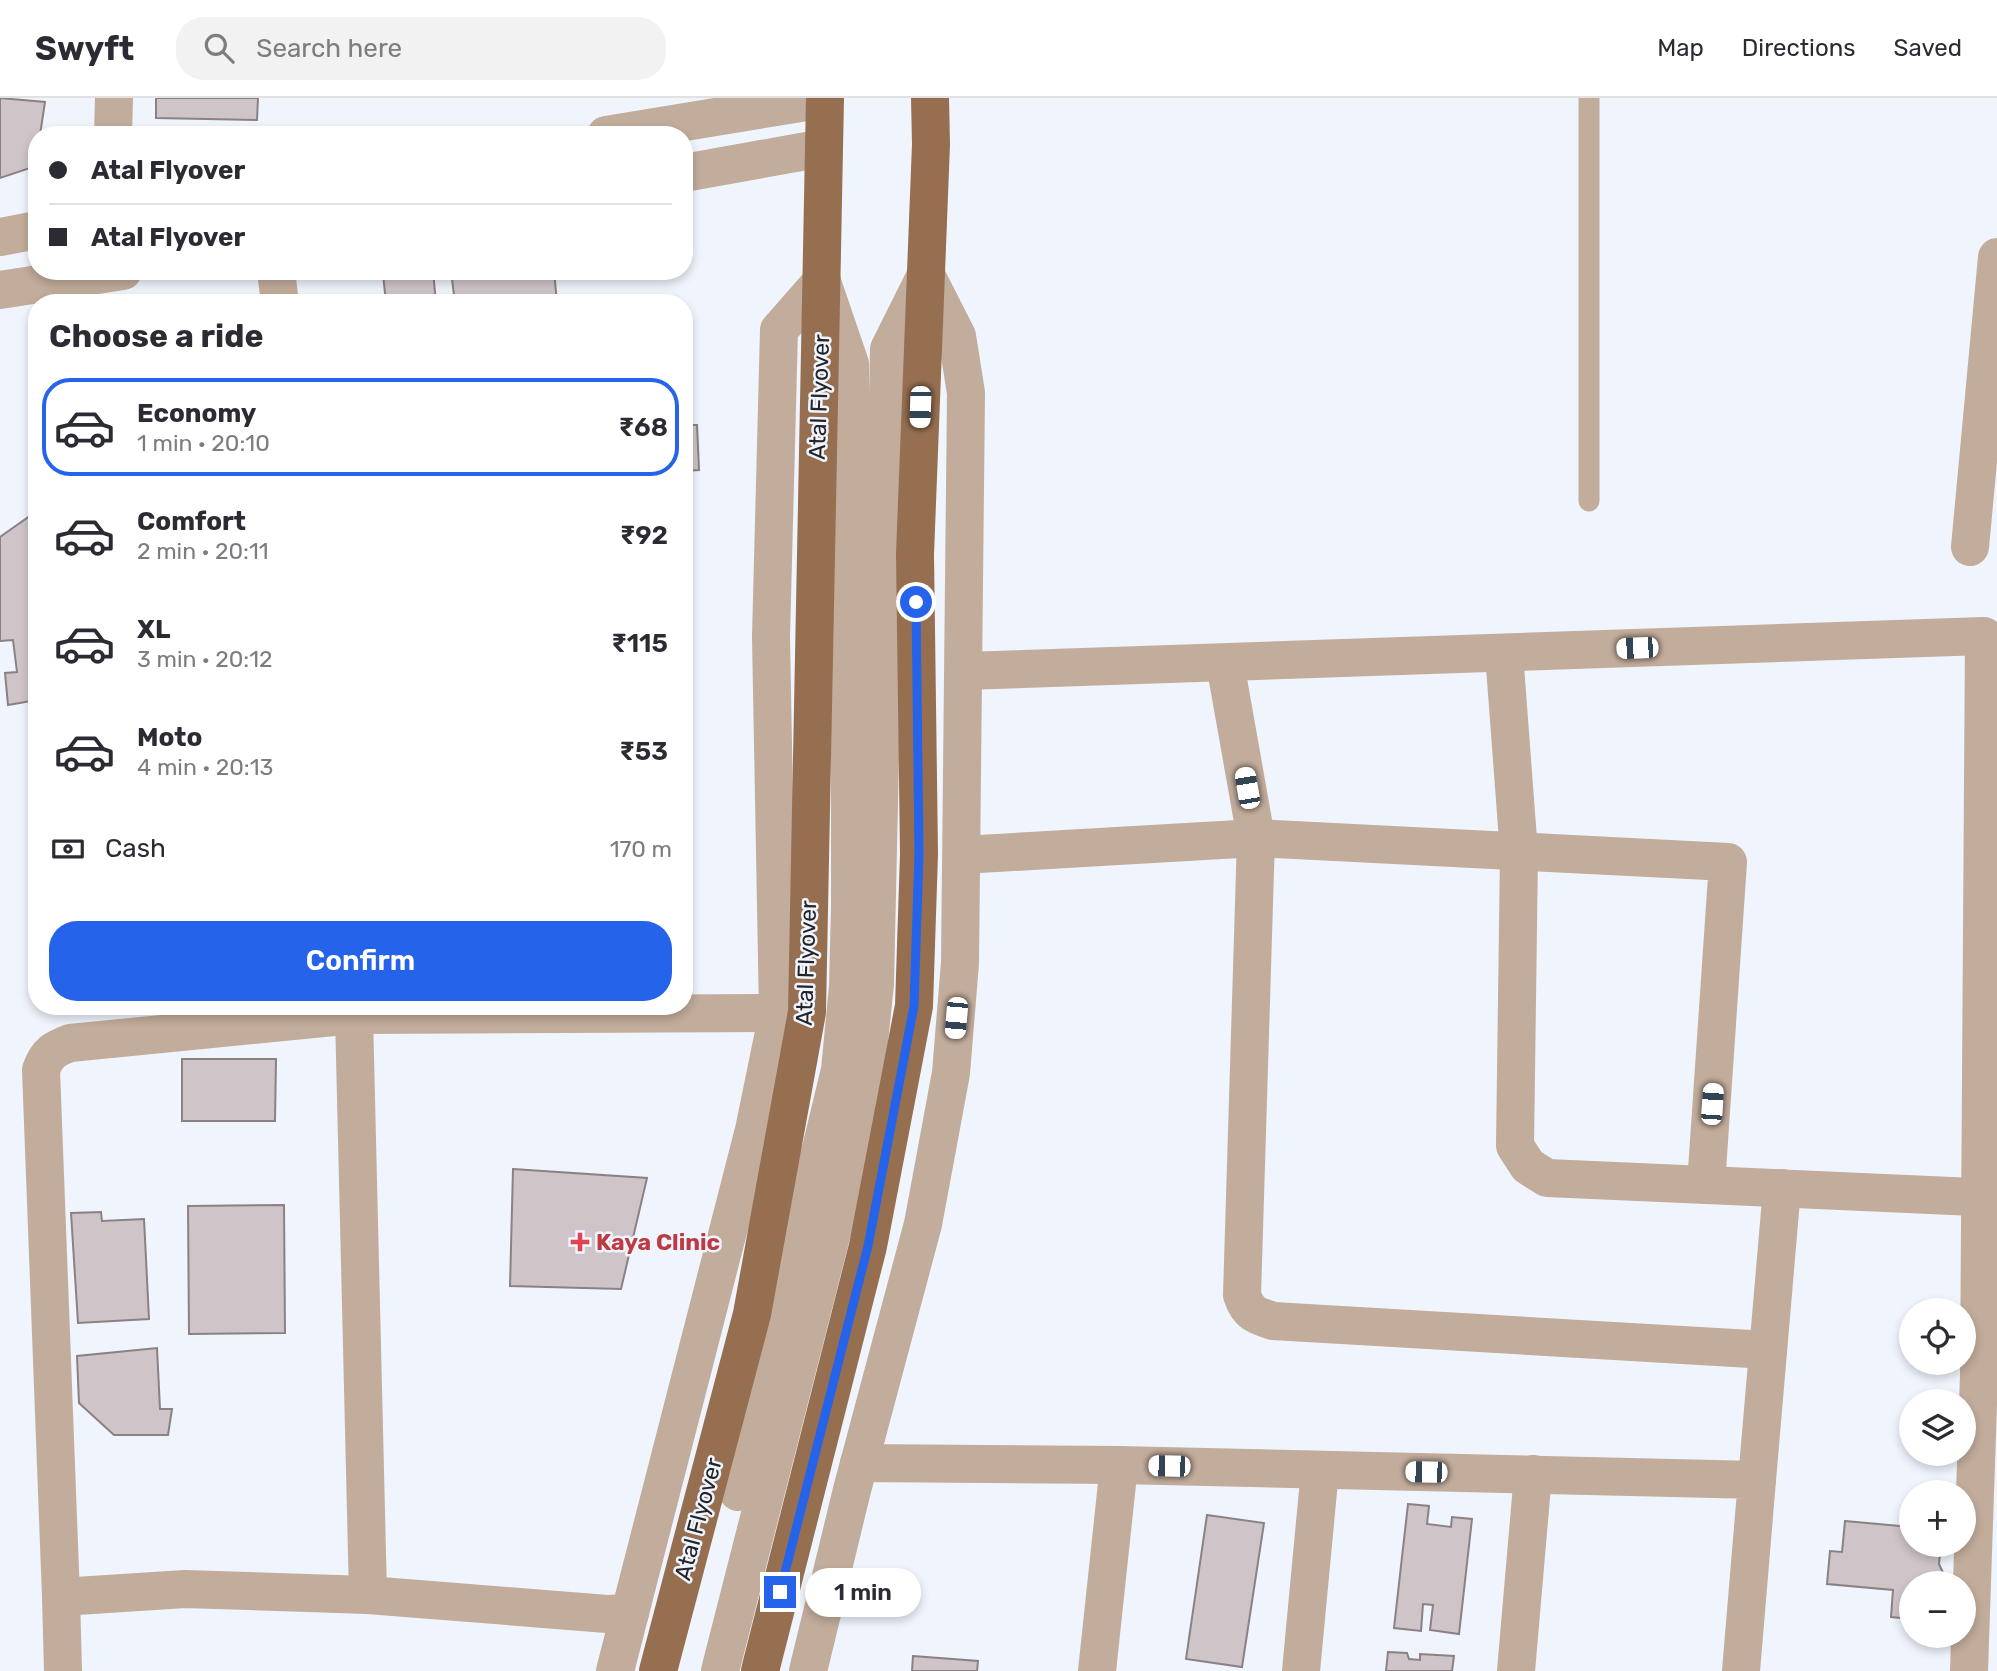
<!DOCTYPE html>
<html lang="en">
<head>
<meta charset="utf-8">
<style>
	body { margin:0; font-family:Rubik,sans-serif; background:#f2f2f3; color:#2b2b33; height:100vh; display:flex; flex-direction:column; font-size:26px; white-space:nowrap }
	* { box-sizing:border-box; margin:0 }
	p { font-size:23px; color:#7c7c81 }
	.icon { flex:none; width:38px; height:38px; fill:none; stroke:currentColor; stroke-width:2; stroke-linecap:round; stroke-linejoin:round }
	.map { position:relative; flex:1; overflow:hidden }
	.panel { position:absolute; left:28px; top:196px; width:665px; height:721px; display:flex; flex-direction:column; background:#fff; border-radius:28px; box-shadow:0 4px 10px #0003 }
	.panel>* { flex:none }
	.banner { position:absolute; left:28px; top:28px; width:665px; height:154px; border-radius:28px; box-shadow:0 4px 10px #0003; display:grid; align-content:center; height:154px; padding:0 21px; background:#fff }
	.buttons { position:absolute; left:1899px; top:1200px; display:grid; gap:14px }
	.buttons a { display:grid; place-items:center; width:77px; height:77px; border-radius:50%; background:#fff; box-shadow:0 4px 10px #0003; font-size:35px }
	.end { position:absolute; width:32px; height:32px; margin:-16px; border:9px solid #2563eb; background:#fff; box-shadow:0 0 0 4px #fff }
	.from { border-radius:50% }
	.bubble { position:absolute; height:49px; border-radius:24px; background:#fff; box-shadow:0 4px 10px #0003; font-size:23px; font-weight:600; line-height:49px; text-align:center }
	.car { position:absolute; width:21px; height:42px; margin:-21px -10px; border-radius:9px; box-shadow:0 0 5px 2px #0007; background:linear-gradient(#fff 24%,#345 0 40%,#fff 0 76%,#345 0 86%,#fff 0) }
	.banner b { display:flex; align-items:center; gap:24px; height:66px; font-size:26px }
	.banner b+b { border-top:2px solid #e1e1e2 }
	.banner i { width:18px; height:18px; background:#2b2b33 }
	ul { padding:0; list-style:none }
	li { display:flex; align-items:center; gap:21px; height:98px; margin:0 14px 10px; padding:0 7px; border:4px solid transparent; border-radius:28px }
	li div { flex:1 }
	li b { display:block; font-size:26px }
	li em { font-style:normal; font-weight:600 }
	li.active { border-color:#2563eb }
	li>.icon { width:63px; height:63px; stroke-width:1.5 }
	h2 { padding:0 21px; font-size:32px; line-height:84px }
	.pay { display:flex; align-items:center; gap:18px; height:77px; padding:0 21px; font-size:26px }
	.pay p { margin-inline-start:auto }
	.primary-button { display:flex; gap:14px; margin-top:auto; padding:14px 21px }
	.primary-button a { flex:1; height:80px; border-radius:28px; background:#2563eb; color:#fff; font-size:28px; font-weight:600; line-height:80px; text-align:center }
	header { display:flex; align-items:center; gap:42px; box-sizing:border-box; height:98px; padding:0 35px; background:#fff; border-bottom:2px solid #e1e1e2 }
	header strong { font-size:33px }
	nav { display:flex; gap:38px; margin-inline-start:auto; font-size:24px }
	.search { width:490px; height:63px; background:#f2f2f3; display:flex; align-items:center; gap:18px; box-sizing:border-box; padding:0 24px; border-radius:28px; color:#7c7c81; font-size:26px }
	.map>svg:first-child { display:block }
</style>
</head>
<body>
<header>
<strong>Swyft</strong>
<div class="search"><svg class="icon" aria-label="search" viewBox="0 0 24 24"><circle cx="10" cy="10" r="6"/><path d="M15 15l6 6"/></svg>Search here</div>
<nav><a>Map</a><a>Directions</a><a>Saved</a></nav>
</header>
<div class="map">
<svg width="1997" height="1573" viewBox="0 0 1997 1573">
	<rect width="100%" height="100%" fill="#eff4fd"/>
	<!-- building -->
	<g fill="#cfc5c9" stroke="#8a8185" stroke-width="2">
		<path d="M0 0 45 4 40 37H37L36 68 0 80Z"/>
		<path d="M156 0H258L257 22 156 20Z"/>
		<path d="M406 173H433L436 205H386L383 176Z"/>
		<path d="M451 173H554L557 205H455Z"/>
		<path d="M684 327H697L699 372 684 373Z"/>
		<path d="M37 413V602L8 607 5 575 17 574 13 542 0 543V439Z"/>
		<path d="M182 961H276L275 1023H182Z"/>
		<path d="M513 1071 647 1080 621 1191 510 1188Z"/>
		<path d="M284 1107 285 1235 189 1236 188 1108Z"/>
		<path d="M101 1114 102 1123 144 1121 149 1221 78 1225 71 1115Z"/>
		<path d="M157 1250 160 1311H172L168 1337H114L79 1305 77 1258Z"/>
		<path d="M1408 1406 1429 1408 1427 1426 1451 1429 1452 1419 1472 1421 1459 1536 1430 1532 1433 1507 1423 1506 1421 1533 1394 1530Z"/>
		<path d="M1207 1417 1264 1425 1242 1569 1186 1561Z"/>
		<path d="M1845 1423 1911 1429V1447H1941L1939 1466 1945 1479 1944 1486H1911V1521L1891 1519 1893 1492 1827 1486 1830 1453 1842 1454Z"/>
		<path d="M1388 1554 1407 1555 1409 1561 1420 1562V1556L1454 1558 1452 1573H1386Z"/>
		<path d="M913 1558 978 1563 977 1573H912Z"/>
	</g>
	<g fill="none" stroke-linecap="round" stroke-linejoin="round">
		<!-- service -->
		<path stroke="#c2ac9b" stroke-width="21" d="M1589 403V0"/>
		<!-- minor -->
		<g stroke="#c2ac9b" stroke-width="38">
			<path d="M113 37 114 0"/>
			<path d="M276 173 280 205"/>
			<path d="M1970 449 1997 159"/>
			<path d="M1504 555 1519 755 1515 1048 1528 1068 1547 1080 1997 1100"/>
			<path d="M1225 565 1256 740 1242 1197C1248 1215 1255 1217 1273 1223L1768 1252"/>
			<path d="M964 573 1984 538 1979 1277 1969 1573"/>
			<path d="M962 757 1256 740 1728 764 1706 1087"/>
			<path d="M859 1365 1119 1367 1757 1382 1741 1573"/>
			<path d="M1757 1382 1782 1090"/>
			<path d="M368 1497 354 917 778 915"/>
			<path d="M61 1499 41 972C47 955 54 951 70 945L354 917"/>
			<path d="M63 1573 61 1499 185 1491 368 1497 607 1516 630 1515"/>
			<path d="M1097 1573 1119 1367"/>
			<path d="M1301 1573 1320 1372"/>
			<path d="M1516 1573 1533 1376"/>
		</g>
		<!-- tertiary -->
		<g stroke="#c2ac9b" stroke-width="38">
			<path d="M606 37 825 1"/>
			<path d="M684 75 823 50"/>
			<path d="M0 139 37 132"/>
			<path d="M0 192 123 173"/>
			<path d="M738 1394 840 972 848 888 850 809V266L823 187"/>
			<path d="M615 1573 754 1032 778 915 771 539 779 232 822 183"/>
			<path d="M720 1573 842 1095 865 982 875 886 889 251 926 177"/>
			<path d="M808 1573 852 1392 923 1126 951 975 960 865 966 295 957 238 926 177"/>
		</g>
		<!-- primary -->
		<g stroke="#966f50" stroke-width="38">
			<path d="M658 1573 752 1216 807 914 825 0"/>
			<path d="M760 1573 868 1148 914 908 919 756 915 456 931 46 930 0"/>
		</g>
	</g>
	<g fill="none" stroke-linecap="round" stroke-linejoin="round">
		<!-- route -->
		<path stroke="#2563eb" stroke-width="9" d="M780 1494 868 1148 914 908 919 756 916 504"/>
	</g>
	<!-- markers -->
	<path fill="#e0444e" stroke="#eff4fd" stroke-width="2.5" d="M576.5 1133.5h7v7h7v7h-7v7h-7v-7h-7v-7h7z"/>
	<g text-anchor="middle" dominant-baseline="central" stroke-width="5" stroke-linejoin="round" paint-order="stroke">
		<!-- street labels -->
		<g font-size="23" fill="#222427" stroke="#eff4fd">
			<text transform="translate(819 299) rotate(-88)">Atal Flyover</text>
			<text transform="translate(806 865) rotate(-88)">Atal Flyover</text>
			<text transform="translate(698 1421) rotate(-75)">Atal Flyover</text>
		</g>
		<!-- health labels -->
		<g font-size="23" font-weight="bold" fill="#be3a42" stroke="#eff4fd" text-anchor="start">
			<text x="596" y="1144">Kaya Clinic</text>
		</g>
	</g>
</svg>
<div class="buttons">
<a><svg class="icon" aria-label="locate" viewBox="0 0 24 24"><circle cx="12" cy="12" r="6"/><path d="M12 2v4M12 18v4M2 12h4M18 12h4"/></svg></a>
<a><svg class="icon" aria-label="layers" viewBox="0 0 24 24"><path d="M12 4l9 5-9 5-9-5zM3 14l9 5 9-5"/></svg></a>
<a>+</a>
<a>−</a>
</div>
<i class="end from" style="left:916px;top:504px"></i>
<i class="end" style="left:780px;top:1494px"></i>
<div class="bubble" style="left:805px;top:1470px;width:116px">1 min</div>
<i class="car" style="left:920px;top:309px;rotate:182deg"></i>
<i class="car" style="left:1637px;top:550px;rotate:268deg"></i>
<i class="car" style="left:1247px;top:690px;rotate:350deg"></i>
<i class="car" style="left:956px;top:920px;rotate:185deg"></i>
<i class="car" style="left:1712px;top:1006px;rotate:4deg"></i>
<i class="car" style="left:1169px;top:1368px;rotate:271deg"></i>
<i class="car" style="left:1426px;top:1374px;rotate:271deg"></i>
<div class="banner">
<b><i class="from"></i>Atal Flyover</b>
<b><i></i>Atal Flyover</b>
</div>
<section class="panel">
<h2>Choose a ride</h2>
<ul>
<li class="active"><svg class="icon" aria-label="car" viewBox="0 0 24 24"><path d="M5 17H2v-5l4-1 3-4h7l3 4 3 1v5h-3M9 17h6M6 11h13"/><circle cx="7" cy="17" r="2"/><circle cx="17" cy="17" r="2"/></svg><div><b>Economy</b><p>1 min · 20:10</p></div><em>₹68</em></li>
<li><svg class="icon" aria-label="car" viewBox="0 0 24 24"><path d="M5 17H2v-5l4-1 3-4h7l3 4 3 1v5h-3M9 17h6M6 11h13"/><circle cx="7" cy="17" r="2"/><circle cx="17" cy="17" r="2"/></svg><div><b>Comfort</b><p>2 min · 20:11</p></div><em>₹92</em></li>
<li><svg class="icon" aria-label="car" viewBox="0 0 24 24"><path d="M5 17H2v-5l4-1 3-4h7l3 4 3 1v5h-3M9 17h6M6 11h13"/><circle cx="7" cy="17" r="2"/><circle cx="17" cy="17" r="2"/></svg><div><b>XL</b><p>3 min · 20:12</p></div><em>₹115</em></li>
<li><svg class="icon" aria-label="car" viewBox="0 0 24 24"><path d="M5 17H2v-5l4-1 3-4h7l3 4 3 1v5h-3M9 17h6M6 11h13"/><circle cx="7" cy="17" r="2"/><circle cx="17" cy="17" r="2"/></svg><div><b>Moto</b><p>4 min · 20:13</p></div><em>₹53</em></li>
</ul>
<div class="pay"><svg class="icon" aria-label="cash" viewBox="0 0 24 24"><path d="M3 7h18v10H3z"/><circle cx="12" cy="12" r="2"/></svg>Cash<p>170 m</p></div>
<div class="primary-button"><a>Confirm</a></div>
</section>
</div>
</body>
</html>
